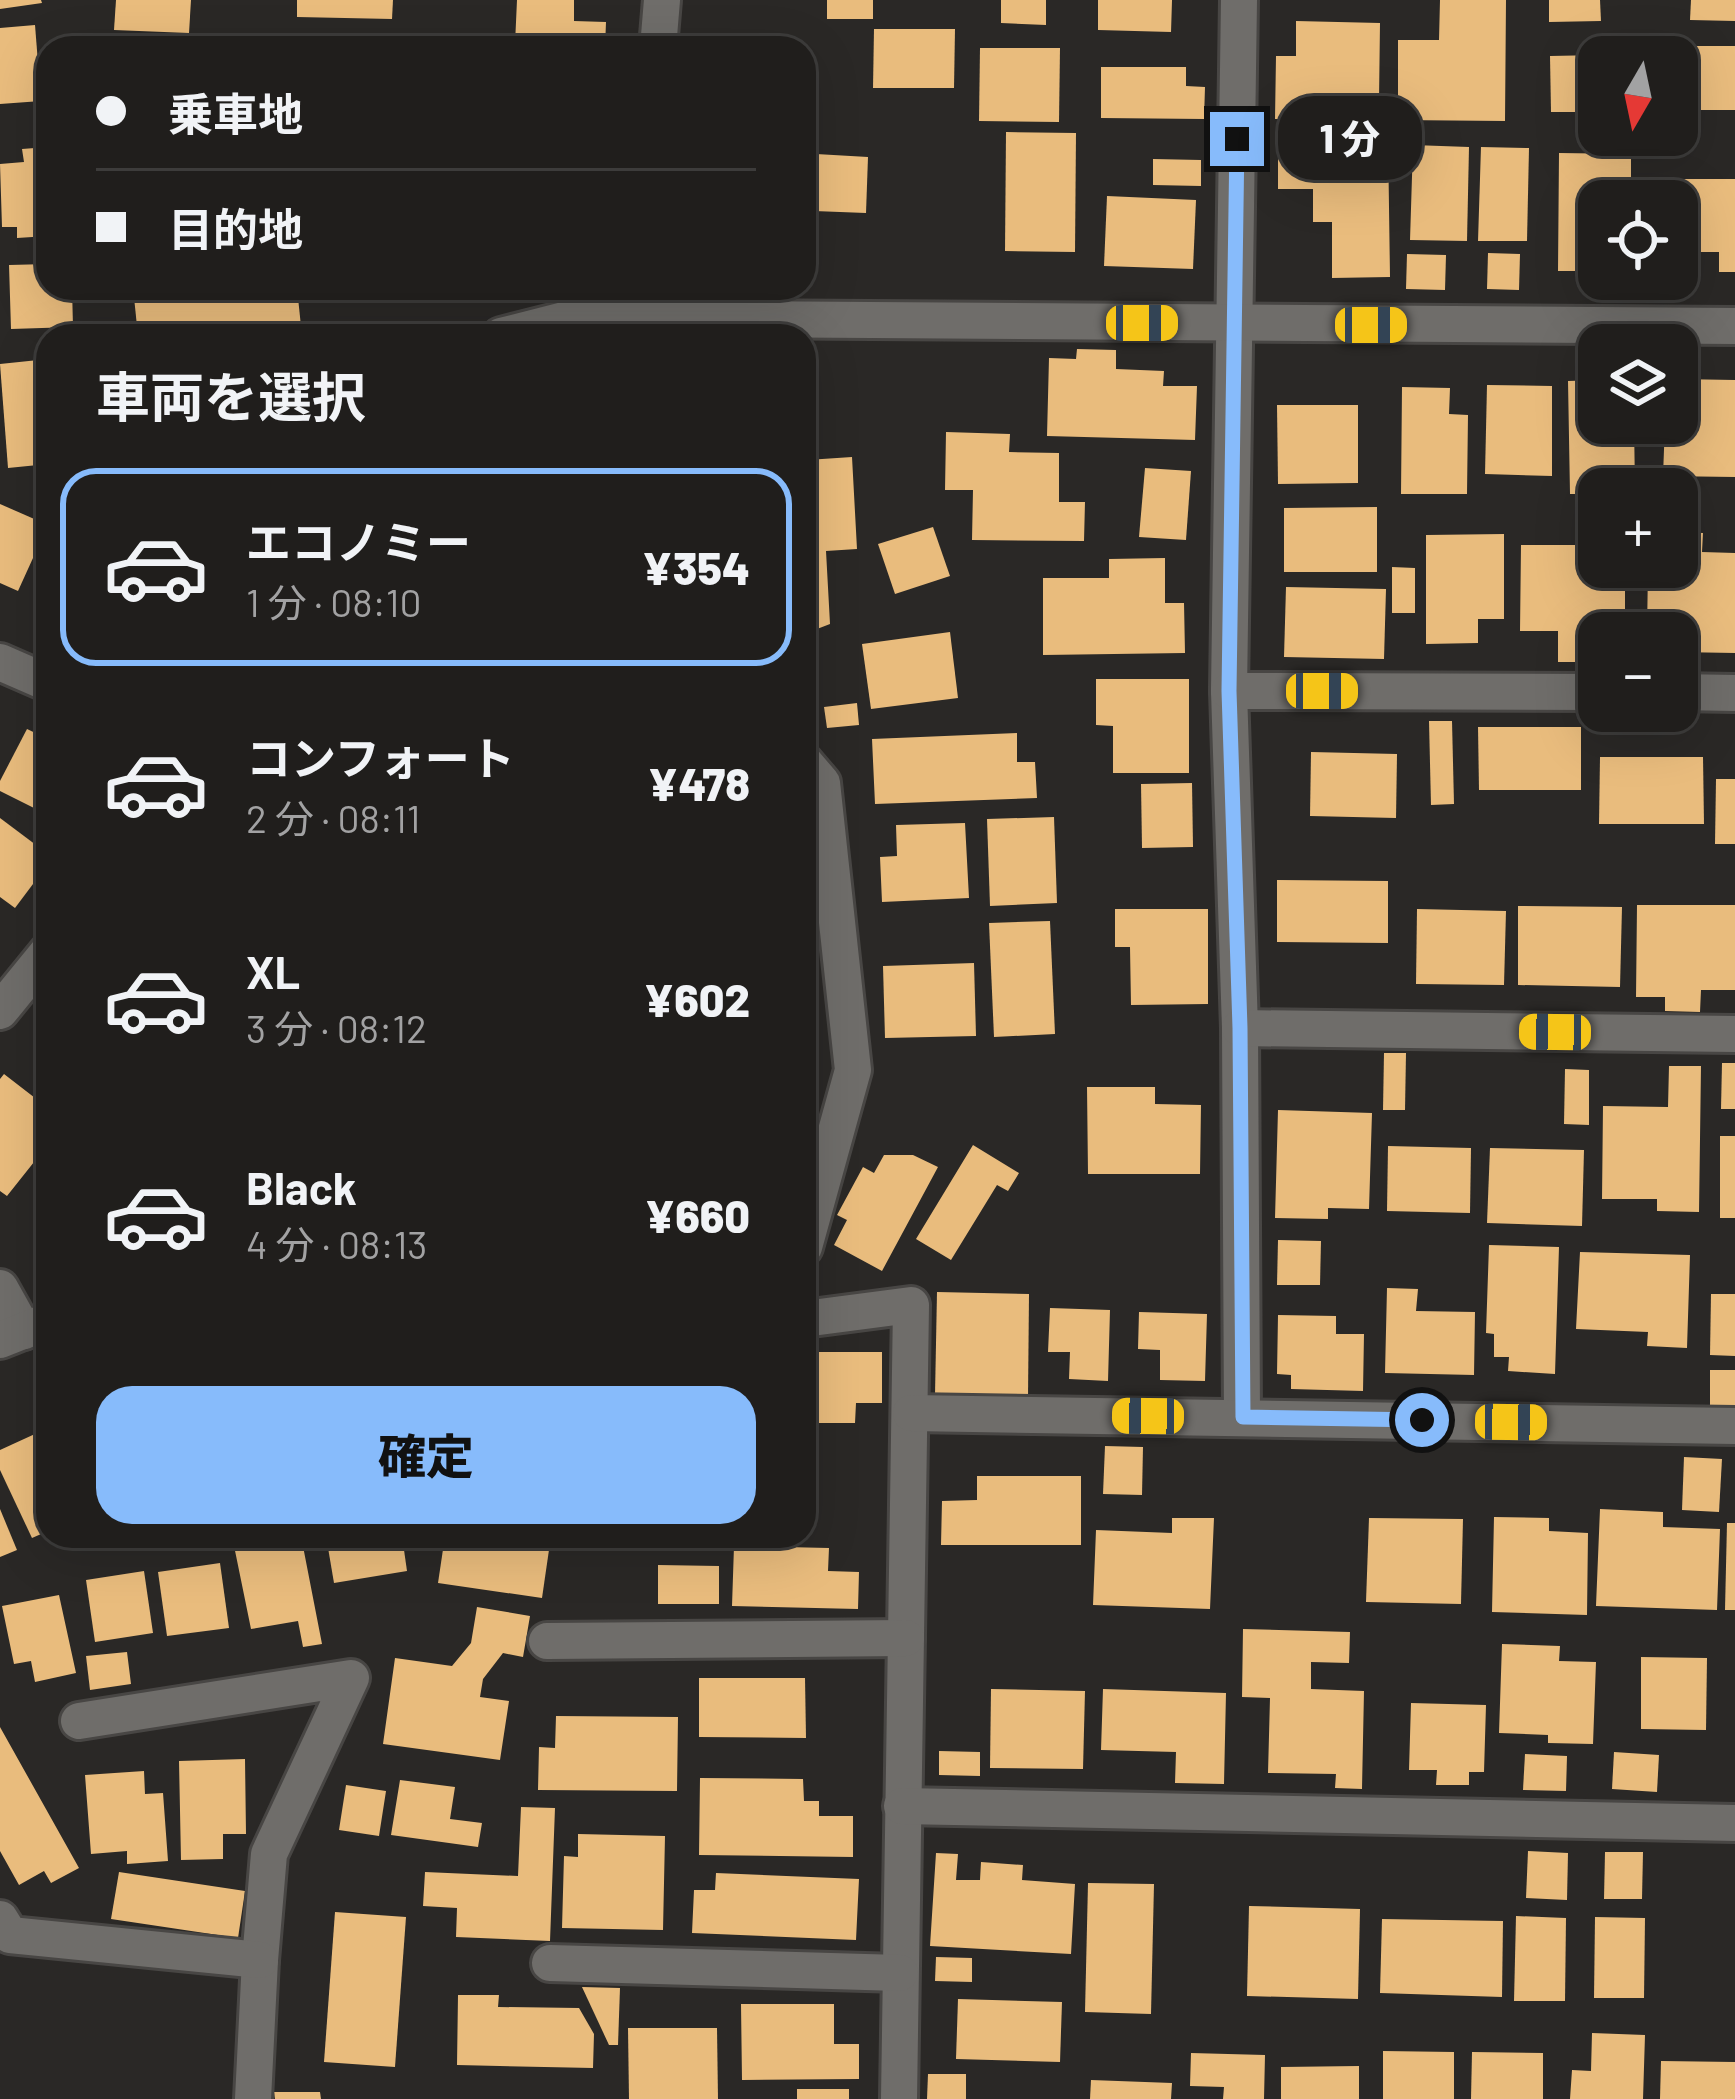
<!DOCTYPE html>
<html lang="ja">
<head>
<meta charset="utf-8">
<style>
	body { margin:0; font-family:Barlow,"Noto Sans JP",sans-serif; background:#282725; color:#f1f3f6; height:100vh; display:flex; flex-direction:column; font-size:45px; white-space:nowrap }
	* { box-sizing:border-box; margin:0 }
	p { font-size:39px; color:#a2a2a3 }
	.icon { flex:none; width:66px; height:66px; fill:none; stroke:currentColor; stroke-width:2; stroke-linecap:round; stroke-linejoin:round }
	.map { position:relative; flex:1; overflow:hidden }
	.side { position:absolute; left:36px; top:324px; width:780px; height:1224px; display:flex; flex-direction:column; background:#201e1c; border-radius:36px; box-shadow:0 12px 48px #0002,0 0 0 3px #3d3c3b }
	.side>* { flex:none }
	.hud { position:absolute; left:36px; top:36px; width:780px; height:264px; border-radius:36px; box-shadow:0 12px 48px #0002,0 0 0 3px #3d3c3b; display:grid; align-content:center; height:264px; padding:0 60px; background:#201e1c }
	.needle { width:78px; rotate:189deg }
	.tools { position:absolute; left:1578px; top:36px; display:grid; gap:24px }
	.tools a { display:grid; place-items:center; width:120px; height:120px; border-radius:24px; background:#201e1c; box-shadow:0 12px 48px #0002,0 0 0 3px #3d3c3b; font-size:60px }
	.end { position:absolute; width:54px; height:54px; margin:-27px; border:15px solid #87bbfb; background:#111; box-shadow:0 0 0 6px #111 }
	.from { border-radius:50% }
	.bubble { position:absolute; height:84px; border-radius:36px; background:#201e1c; box-shadow:0 12px 48px #0002,0 0 0 3px #3d3c3b; font-size:39px; font-weight:800; line-height:84px; text-align:center }
	.car { position:absolute; width:36px; height:72px; margin:-36px -18px; border-radius:15px; box-shadow:0 0 9px 3px #0007; background:linear-gradient(#f5c518 24%,#345 0 40%,#f5c518 0 76%,#345 0 86%,#f5c518 0) }
	.hud b { display:flex; align-items:center; gap:42px; height:114px; font-size:45px }
	.hud b+b { border-top:3px solid #3d3c3b }
	.hud i { width:30px; height:30px; background:#f1f3f6 }
	ul { padding:0; list-style:none }
	li { display:flex; align-items:center; gap:36px; height:198px; margin:0 24px 18px; padding:0 36px; border:6px solid transparent; border-radius:36px }
	li div { flex:1 }
	li b { display:block; font-size:45px }
	li em { font-style:normal; font-weight:800 }
	li.on { border-color:#87bbfb }
	li>.icon { width:108px; height:108px; stroke-width:1.5 }
	h2 { padding:0 60px; font-size:54px; line-height:144px }
	.cta { display:flex; gap:24px; margin-top:auto; padding:24px 60px }
	.cta a { flex:1; height:138px; border-radius:36px; background:#87bbfb; color:#111; font-size:48px; font-weight:800; line-height:138px; text-align:center }
	.map>svg:first-child { display:block }
</style>
</head>
<body>
<div class="map">
<svg width="1735" height="2099" viewBox="0 0 1735 2099">
	<rect width="100%" height="100%" fill="#2a2826"/>
	<!-- building -->
	<g fill="#e9bc7d">
		<path d="M0 0H41L42 3 0 9Z"/>
		<path d="M116 0H191L189 33 114 30Z"/>
		<path d="M297 0H393L392 19 297 17Z"/>
		<path d="M517 0H574V21L606 22 605 48 515 44Z"/>
		<rect x="827" y="0" width="46" height="19"/>
		<path d="M1001 0H1046V25L1001 23Z"/>
		<path d="M1098 0H1172L1171 32 1098 30Z"/>
		<path d="M1440 0H1506L1505 121 1398 120V40H1439Z"/>
		<path d="M1549 0H1600L1601 21 1549 22Z"/>
		<path d="M1691 0H1735V21L1690 20Z"/>
		<path d="M1296 21 1380 23 1379 101 1325 100V120L1275 119 1276 56H1296Z"/>
		<path d="M35 25 41 101 0 104V28Z"/>
		<path d="M874 29H955L954 88H873Z"/>
		<path d="M1660 46H1735V110H1677V57H1660Z"/>
		<path d="M980 48H1060L1059 122 979 121Z"/>
		<path d="M1599 55V112H1551L1550 56Z"/>
		<path d="M1101 67H1186V86L1205 87 1204 119 1101 118Z"/>
		<path d="M1006 132 1076 133 1075 252 1005 251Z"/>
		<path d="M1388 136 1390 277 1332 278V222H1313V189H1278V137Z"/>
		<path d="M1413 145 1469 147 1467 241 1410 240Z"/>
		<path d="M48 147V236L17 238V227H2L0 164 24 162 22 149Z"/>
		<path d="M1481 147 1529 148 1527 241H1478Z"/>
		<path d="M1559 153 1631 154V201H1599V271H1558Z"/>
		<path d="M816 154 868 157 866 213 814 211Z"/>
		<path d="M1153 159 1201 160V186L1153 185Z"/>
		<path d="M1662 179H1735V272H1719V252H1677V201H1661Z"/>
		<path d="M1107 196 1196 200 1193 269 1104 266Z"/>
		<path d="M1488 253 1520 254 1519 290 1487 289Z"/>
		<path d="M1407 254 1446 255 1445 290 1406 289Z"/>
		<path d="M48 264V288H72L73 327 11 329 9 265Z"/>
		<path d="M222 288H297L302 336H138L134 297Z"/>
		<path d="M1077 349 1116 350V369L1164 371 1163 386H1197L1195 440 1047 436 1049 358 1076 359Z"/>
		<path d="M48 359V464L8 468 0 364Z"/>
		<path d="M1677 379 1735 380V477L1663 476 1665 423H1677Z"/>
		<path d="M1599 380V423H1634L1635 489H1599V494H1570L1568 381Z"/>
		<path d="M1487 385 1552 386V476L1485 474Z"/>
		<path d="M1402 387 1450 388 1449 414 1468 415 1467 494H1401Z"/>
		<path d="M1277 405H1358V483L1278 484Z"/>
		<path d="M946 432 1010 434 1009 452 1059 453V502H1085L1084 541 972 540 973 490H945Z"/>
		<path d="M852 457 857 549 826 551 830 624 804 634V475H808L807 460Z"/>
		<path d="M1145 468 1191 471 1186 540 1139 537Z"/>
		<path d="M0 504 48 525 18 591 0 583Z"/>
		<path d="M1377 507V572H1284V508Z"/>
		<path d="M933 527 950 576 895 594 878 544Z"/>
		<path d="M1677 532 1703 533 1702 552 1735 553V653L1677 652V633H1647L1648 567H1677Z"/>
		<path d="M1504 534V619H1478V643L1426 644V535Z"/>
		<path d="M1521 545H1599V567H1625V631H1585V662H1558V631H1520Z"/>
		<path d="M1165 558V603H1184L1185 653 1043 655V578H1109V559Z"/>
		<path d="M1392 567 1415 568V613H1392Z"/>
		<path d="M1286 587 1386 589 1384 659 1284 657Z"/>
		<path d="M950 632 958 698 871 709 862 644Z"/>
		<path d="M1096 679H1189V773H1113V726L1096 725Z"/>
		<path d="M857 703 859 725 827 728 824 707Z"/>
		<path d="M1429 721H1452L1454 804 1431 805Z"/>
		<path d="M1478 727H1581V790H1479Z"/>
		<path d="M27 729 48 739V815L0 791V781Z"/>
		<path d="M1017 733V762H1035L1037 798 875 804 872 739Z"/>
		<path d="M1311 752 1397 754 1396 818 1310 816Z"/>
		<path d="M1600 757H1703L1704 824H1599Z"/>
		<path d="M1716 779H1735V844H1715Z"/>
		<path d="M1192 783 1193 847 1142 848 1141 784Z"/>
		<path d="M1054 817 1057 903 990 906 987 819Z"/>
		<path d="M0 818 48 854V864L15 908 0 897Z"/>
		<path d="M965 823 969 898 882 902 880 857 897 856 896 825Z"/>
		<path d="M1277 880 1388 881V943L1277 942Z"/>
		<path d="M1637 905H1735V990H1701L1700 1012 1665 1011V997H1636Z"/>
		<path d="M1518 906 1622 907 1620 987 1518 985Z"/>
		<path d="M1115 909H1208V1004L1131 1005 1130 947H1115Z"/>
		<path d="M1417 909 1506 911 1504 985 1416 984Z"/>
		<path d="M1050 921 1055 1034 994 1037 989 923Z"/>
		<path d="M974 963 976 1036 885 1038 883 966Z"/>
		<path d="M1384 1053H1406L1405 1110H1383Z"/>
		<path d="M1722 1063H1735V1109H1721Z"/>
		<path d="M1669 1066H1701L1699 1212 1657 1211V1199H1602L1603 1106 1668 1107Z"/>
		<path d="M1565 1069 1589 1070V1125L1564 1124Z"/>
		<path d="M4 1074 48 1108V1164L38 1157 7 1196 0 1191V1079Z"/>
		<path d="M804 1078 818 1081 813 1103 804 1101Z"/>
		<path d="M1087 1087H1155V1104L1201 1105 1200 1174H1088Z"/>
		<path d="M1278 1110 1372 1113 1369 1209 1328 1208V1219L1275 1218Z"/>
		<rect x="1720" y="1136" width="15" height="82"/>
		<path d="M973 1145 1019 1173 1008 1191 997 1185 951 1260 916 1239Z"/>
		<path d="M1388 1146 1471 1148 1470 1213 1387 1211Z"/>
		<path d="M1490 1148 1584 1150 1582 1226 1487 1223Z"/>
		<path d="M884 1155H913L938 1167 882 1271 834 1245 847 1220 837 1215 863 1167 874 1173Z"/>
		<path d="M1278 1240 1321 1241 1320 1285H1277Z"/>
		<path d="M1489 1245 1559 1247 1555 1374 1508 1371 1509 1357H1494V1334L1486 1333Z"/>
		<path d="M1580 1252 1690 1255 1687 1348 1647 1346 1648 1332 1576 1329Z"/>
		<path d="M1387 1288 1418 1289 1416 1311 1475 1312 1474 1375 1385 1373Z"/>
		<path d="M937 1292 1029 1294 1028 1397 935 1395Z"/>
		<path d="M1711 1294H1735V1356L1710 1355Z"/>
		<path d="M1050 1308 1110 1310 1108 1381 1069 1379 1070 1352H1048Z"/>
		<path d="M1139 1312 1207 1314 1205 1381 1160 1380V1350L1138 1349Z"/>
		<path d="M1278 1315 1336 1316V1334H1364L1363 1391 1291 1389V1375L1277 1374Z"/>
		<path d="M804 1352H882V1403H856L855 1423H804Z"/>
		<rect x="1710" y="1370" width="25" height="36"/>
		<path d="M48 1428V1531L32 1538 0 1470V1450Z"/>
		<path d="M1105 1446 1143 1447 1142 1495 1103 1494Z"/>
		<path d="M1684 1457 1722 1459 1719 1512 1682 1510Z"/>
		<path d="M977 1476H1081V1545H941L942 1501 977 1500Z"/>
		<path d="M0 1509 17 1550 0 1557Z"/>
		<path d="M1600 1509 1663 1512V1527L1720 1529 1717 1610 1596 1606Z"/>
		<path d="M1494 1517 1549 1518V1531L1588 1533 1587 1615 1492 1612Z"/>
		<path d="M1172 1518H1214L1210 1609 1093 1605 1096 1530 1172 1533Z"/>
		<path d="M1369 1518 1463 1519 1461 1604 1366 1602Z"/>
		<path d="M1727 1523H1735V1610H1725Z"/>
		<path d="M232 1536H301L322 1644 303 1647 298 1621 251 1629Z"/>
		<path d="M326 1536H402L407 1571 334 1583Z"/>
		<path d="M445 1536H551L542 1598 438 1583Z"/>
		<path d="M583 1536H655V1539L586 1550Z"/>
		<path d="M734 1546 829 1548 828 1571 859 1572 858 1609 732 1606Z"/>
		<path d="M220 1563 229 1628 167 1636 158 1572Z"/>
		<path d="M658 1565 719 1566V1604H658Z"/>
		<path d="M144 1571 153 1633 95 1642 86 1580Z"/>
		<path d="M59 1595 76 1673 35 1682 31 1661 14 1664 2 1606Z"/>
		<path d="M477 1607 530 1616 523 1657 503 1653 483 1679 480 1697 509 1701 500 1760 383 1744 395 1658 452 1666 471 1643Z"/>
		<path d="M1243 1629 1350 1632 1349 1663 1311 1662V1689L1364 1691 1362 1789 1335 1788 1336 1774 1268 1773 1270 1698 1242 1697Z"/>
		<path d="M1502 1644 1560 1646 1559 1661 1596 1662 1593 1744 1548 1743V1735L1499 1733Z"/>
		<path d="M127 1652 131 1684 90 1690 86 1656Z"/>
		<path d="M1641 1657 1707 1658 1706 1730 1641 1729Z"/>
		<path d="M699 1678H805L806 1738 699 1737Z"/>
		<path d="M991 1689 1085 1691 1083 1769 990 1768Z"/>
		<path d="M1103 1689 1226 1693 1224 1784 1175 1783 1176 1752 1101 1750Z"/>
		<path d="M1411 1703 1486 1705 1484 1772H1469V1785H1436L1437 1770H1409Z"/>
		<path d="M556 1716 678 1717 677 1791 538 1790 539 1747 555 1748Z"/>
		<path d="M0 1727 79 1868 51 1883 44 1871 19 1885 0 1851Z"/>
		<path d="M939 1751 980 1752V1776L939 1775Z"/>
		<path d="M1614 1752 1659 1755 1657 1792 1612 1789Z"/>
		<path d="M1525 1754 1567 1756 1566 1791 1523 1790Z"/>
		<path d="M245 1759 246 1834H223V1859L181 1860 179 1761Z"/>
		<path d="M144 1771 145 1794 163 1793 168 1861 127 1864V1851L91 1854 85 1775Z"/>
		<path d="M700 1778 803 1779 804 1801H819V1816H853V1857L699 1855Z"/>
		<path d="M400 1780 455 1787 450 1819 482 1823 478 1847 391 1835Z"/>
		<path d="M346 1785 386 1791 379 1836 339 1830Z"/>
		<path d="M521 1807 555 1808 550 1941 456 1937 457 1908 423 1906 425 1872 518 1876Z"/>
		<path d="M578 1834 665 1836 663 1930 562 1928 564 1856 578 1857Z"/>
		<path d="M1528 1851 1568 1853 1567 1900 1526 1898Z"/>
		<path d="M1605 1852H1643L1642 1899H1604Z"/>
		<path d="M936 1853 958 1854 956 1880H980L981 1862 1023 1865 1022 1880 1075 1884 1071 1954 930 1946Z"/>
		<path d="M119 1872 245 1891 238 1938 111 1919Z"/>
		<path d="M716 1873 859 1879 856 1940 692 1933 694 1890H715Z"/>
		<path d="M1088 1883 1154 1884 1151 2014 1085 2012Z"/>
		<path d="M1249 1906 1360 1909 1358 1999 1247 1996Z"/>
		<path d="M335 1912 406 1917 395 2067 324 2062Z"/>
		<path d="M1516 1916 1566 1918 1565 2001H1514Z"/>
		<path d="M1595 1917 1645 1918 1644 1998H1594Z"/>
		<path d="M1382 1919 1503 1921 1502 1997 1380 1993Z"/>
		<path d="M936 1957 972 1958V1982L935 1981Z"/>
		<path d="M582 1987 620 1988 618 2045H609Z"/>
		<path d="M458 1995H499L498 2007 579 2008 594 2034 593 2068 457 2065Z"/>
		<path d="M958 1999 1062 2002 1060 2062 956 2059Z"/>
		<path d="M741 2004H834V2044H859V2079L742 2080Z"/>
		<path d="M628 2028H717L718 2099H629Z"/>
		<path d="M1592 2033 1645 2035 1643 2099H1570L1572 2070 1591 2071Z"/>
		<path d="M1383 2051 1454 2052V2099H1383Z"/>
		<path d="M1472 2052 1543 2053V2099H1471Z"/>
		<path d="M1191 2053 1265 2055 1264 2099H1223L1224 2087 1190 2086Z"/>
		<path d="M1661 2061 1735 2062V2099H1660Z"/>
		<path d="M1359 2066V2099H1281V2067Z"/>
		<path d="M928 2074H966V2099H927Z"/>
		<path d="M1091 2080 1172 2083 1171 2099H1090Z"/>
		<rect x="797" y="2089" width="52" height="10"/>
		<path d="M274 2092H320L321 2099H275Z"/>
	</g>
	<g fill="none" stroke-linecap="round" stroke-linejoin="round">
		<!-- minor casing -->
		<g stroke="#484644" stroke-width="42">
			<g id="minor">
				<path d="M1239 0 1229 691 1240 1028 1242 1417"/>
				<path d="M658 48 662 0"/>
				<path d="M501 336 572 318 1735 326"/>
				<path d="M0 662 48 683"/>
				<path d="M1229 691 1599 692"/>
				<path d="M1677 692 1735 693"/>
				<path d="M804 762 822 783 853 1070 804 1247"/>
				<path d="M0 1011 48 952"/>
				<path d="M1240 1028 1735 1034"/>
				<path d="M0 1288 24 1331"/>
				<path d="M804 1319 911 1305 899 2099"/>
				<path d="M0 1340 48 1321"/>
				<path d="M911 1413 1735 1426"/>
				<path d="M547 1641 906 1638"/>
				<path d="M79 1721 351 1678 269 1854 260 1960 253 2099"/>
				<path d="M902 1806 1735 1823"/>
				<path d="M0 1919 10 1935 260 1960"/>
				<path d="M550 1963 900 1973"/>
			</g>
		</g>
		<!-- minor -->
		<use href="#minor" stroke="#6f6d6a" stroke-width="36"/>
	</g>
	<g fill="none" stroke-linecap="round" stroke-linejoin="round">
		<!-- route -->
		<path stroke="#87bbfb" stroke-width="15" d="M1237 139 1229 691 1240 1028 1243 1417 1422 1420"/>
	</g>
</svg>
<div class="tools">
<a><svg class="needle" viewBox="-14 -14 28 28"><path d="M0-13l5 13h-10z" fill="#e53935"/><path d="M0 13l5-13h-10z" fill="#a2a2a3"/></svg></a>
<a><svg class="icon" aria-label="locate" viewBox="0 0 24 24"><circle cx="12" cy="12" r="6"/><path d="M12 2v4M12 18v4M2 12h4M18 12h4"/></svg></a>
<a><svg class="icon" aria-label="layers" viewBox="0 0 24 24"><path d="M12 4l9 5-9 5-9-5zM3 14l9 5 9-5"/></svg></a>
<a>+</a>
<a>−</a>
</div>
<i class="end from" style="left:1422px;top:1420px"></i>
<i class="end" style="left:1237px;top:139px"></i>
<div class="bubble" style="left:1278px;top:96px;width:144px">1 分</div>
<i class="car" style="left:1142px;top:323px;rotate:90deg"></i>
<i class="car" style="left:1371px;top:325px;rotate:90deg"></i>
<i class="car" style="left:1322px;top:691px;rotate:90deg"></i>
<i class="car" style="left:1555px;top:1032px;rotate:271deg"></i>
<i class="car" style="left:1148px;top:1416px;rotate:271deg"></i>
<i class="car" style="left:1511px;top:1422px;rotate:91deg"></i>
<div class="hud">
<b><i class="from"></i>乗車地</b>
<b><i></i>目的地</b>
</div>
<section class="side">
<h2>車両を選択</h2>
<ul>
<li class="on"><svg class="icon" aria-label="car" viewBox="0 0 24 24"><path d="M5 17H2v-5l4-1 3-4h7l3 4 3 1v5h-3M9 17h6M6 11h13"/><circle cx="7" cy="17" r="2"/><circle cx="17" cy="17" r="2"/></svg><div><b>エコノミー</b><p>1 分 · 08:10</p></div><em>¥354</em></li>
<li><svg class="icon" aria-label="car" viewBox="0 0 24 24"><path d="M5 17H2v-5l4-1 3-4h7l3 4 3 1v5h-3M9 17h6M6 11h13"/><circle cx="7" cy="17" r="2"/><circle cx="17" cy="17" r="2"/></svg><div><b>コンフォート</b><p>2 分 · 08:11</p></div><em>¥478</em></li>
<li><svg class="icon" aria-label="car" viewBox="0 0 24 24"><path d="M5 17H2v-5l4-1 3-4h7l3 4 3 1v5h-3M9 17h6M6 11h13"/><circle cx="7" cy="17" r="2"/><circle cx="17" cy="17" r="2"/></svg><div><b>XL</b><p>3 分 · 08:12</p></div><em>¥602</em></li>
<li><svg class="icon" aria-label="car" viewBox="0 0 24 24"><path d="M5 17H2v-5l4-1 3-4h7l3 4 3 1v5h-3M9 17h6M6 11h13"/><circle cx="7" cy="17" r="2"/><circle cx="17" cy="17" r="2"/></svg><div><b>Black</b><p>4 分 · 08:13</p></div><em>¥660</em></li>
</ul>
<div class="cta"><a>確定</a></div>
</section>
</div>
</body>
</html>
